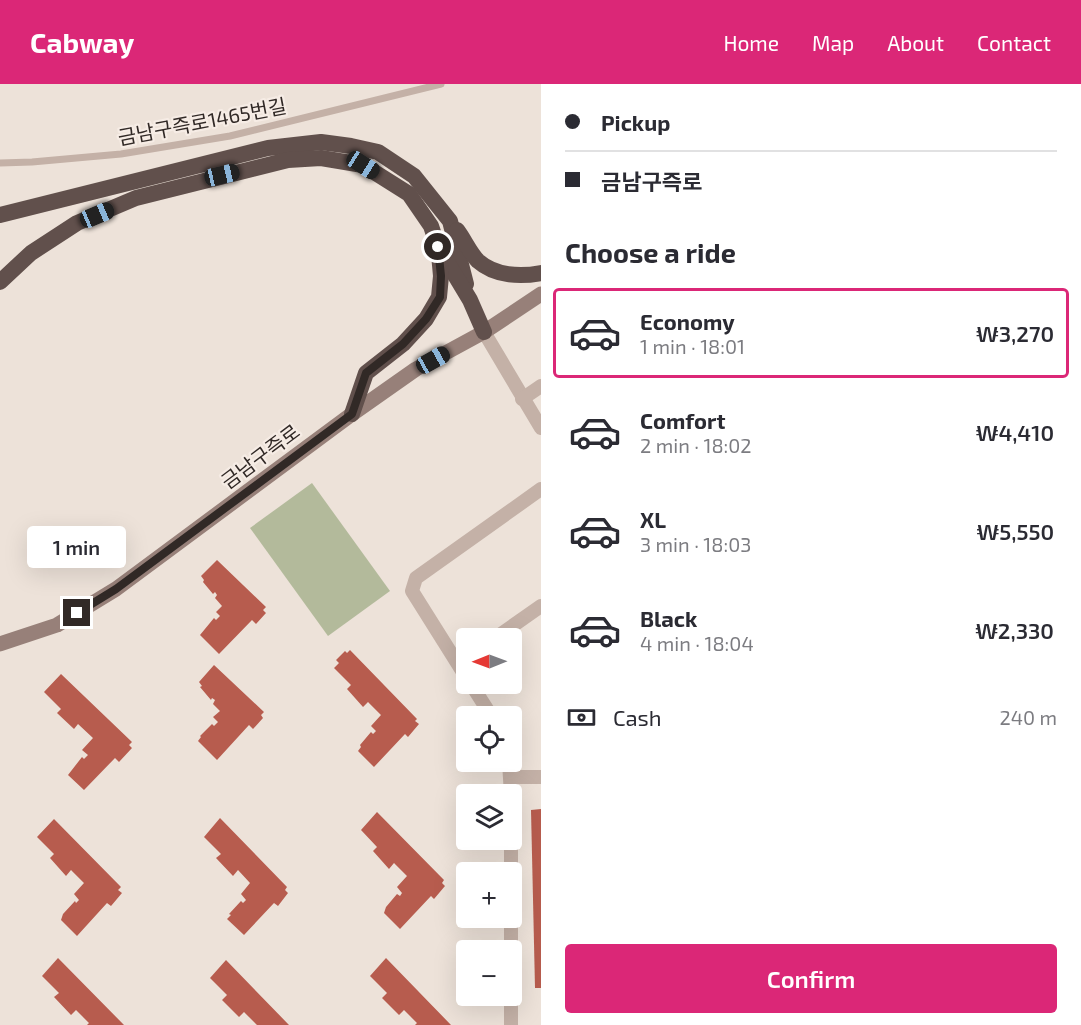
<!DOCTYPE html>
<html lang="en">
<head>
<meta charset="utf-8">
<style>
	body { margin:0; font-family:"Exo 2","Noto Sans KR",sans-serif; background:#f2f2f3; color:#2b2b33; height:100vh; display:flex; flex-direction:column; font-size:22px; white-space:nowrap }
	* { box-sizing:border-box; margin:0 }
	p { font-size:20px; color:#7c7c81 }
	.icon { flex:none; width:33px; height:33px; fill:none; stroke:currentColor; stroke-width:2; stroke-linecap:round; stroke-linejoin:round }
	.map { position:relative; flex:1; overflow:hidden }
	.sheet { display:flex; flex-direction:column; background:#fff; width:540px }
	.sheet>* { flex:none }
	.banner { display:grid; align-content:center; height:132px; padding:0 24px; background:#fff }
	.needle { width:39px; rotate:269deg }
	.controls { position:absolute; left:456px; top:544px; display:grid; gap:12px }
	.controls a { display:grid; place-items:center; width:66px; height:66px; border-radius:6px; background:#fff; box-shadow:0 6px 24px #0002; font-size:30px }
	.end { position:absolute; width:27px; height:27px; margin:-14px; border:8px solid #312926; background:#fff; box-shadow:0 0 0 3px #fff }
	.from { border-radius:50% }
	.bubble { position:absolute; height:42px; border-radius:6px; background:#fff; box-shadow:0 6px 24px #0002; font-size:20px; font-weight:600; line-height:42px; text-align:center }
	.car { position:absolute; width:18px; height:36px; margin:-18px -9px; border-radius:8px; box-shadow:0 0 4px 2px #0007; background:linear-gradient(#222 24%,#8ab4d8 0 40%,#222 0 76%,#8ab4d8 0 86%,#222 0) }
	.banner b { display:flex; align-items:center; gap:21px; height:57px; font-size:22px }
	.banner b+b { border-top:2px solid #e1e1e2 }
	.banner i { width:15px; height:15px; background:#2b2b33 }
	ul { padding:0; list-style:none }
	li { display:flex; align-items:center; gap:18px; height:90px; margin:0 12px 9px; padding:0 12px; border:3px solid transparent; border-radius:6px }
	li div { flex:1 }
	li b { display:block; font-size:22px }
	li em { font-style:normal; font-weight:600 }
	li.current { border-color:#db2777 }
	li>.icon { width:54px; height:54px; stroke-width:1.5 }
	h2 { padding:0 24px; font-size:27px; line-height:72px }
	.pay { display:flex; align-items:center; gap:15px; height:66px; padding:0 24px; font-size:22px }
	.pay p { margin-inline-start:auto }
	.cta { display:flex; gap:12px; margin-top:auto; padding:12px 24px }
	.cta a { flex:1; height:69px; border-radius:6px; background:#db2777; color:#fff; font-size:24px; font-weight:600; line-height:69px; text-align:center }
	header { display:flex; align-items:center; gap:36px; box-sizing:border-box; height:84px; padding:0 30px; background:#db2777; color:#fff }
	header strong { font-size:28px }
	nav { display:flex; gap:33px; margin-inline-start:auto; font-size:21px }
	main { display:flex; flex:1; min-height:0 }
	.map>svg:first-child { display:block }
</style>
</head>
<body>
<header>
<strong>Cabway</strong>
<nav><a>Home</a><a>Map</a><a>About</a><a>Contact</a></nav>
</header>
<main>
<div class="map">
<svg width="541" height="941" viewBox="0 0 541 941">
	<rect width="100%" height="100%" fill="#ede2d9"/>
	<!-- green -->
	<path fill="#b3ba9b" d="M312 399 390 507 328 552 250 444Z"/>
	<!-- building -->
	<g fill="#b75c4e">
		<path d="M217 476 266 523 263 526 266 529 256 540 252 536 219 570 200 551 214 534 216 536 220 532 216 528 222 522 215 514 217 511 215 508 213 510 203 498 204 496 201 492Z"/>
		<path d="M350 566 417 635 415 637 419 640 408 653 405 650 374 683 358 667 361 663 360 661 371 648 373 650 376 647 371 642 381 631 368 618 363 623 347 605 351 601 334 584 339 579 336 576 345 567 347 569Z"/>
		<path d="M214 581 264 628 261 631 263 634 253 645 249 641 217 676 198 657 201 653 200 652 212 640 214 642 218 638 213 633 220 627 213 620 215 616 212 614 211 616 200 603 202 602 199 598Z"/>
		<path d="M61 590 132 658 129 661 132 664 119 678 115 674 84 706 68 691 82 673 84 675 88 671 82 666 93 654 78 640 74 645 57 629 61 625 44 608Z"/>
		<path d="M541 725V904H535L531 726Z"/>
		<path d="M377 728 444 796 442 799 445 802 434 815 431 812 400 845 384 829 386 823 397 810 400 812 402 809 397 803 407 792 394 779 389 785 373 767 377 763 361 746Z"/>
		<path d="M220 734 287 803 285 806 288 809 278 822 274 819 244 851 227 835 231 831 229 830 241 817 243 819 246 816 241 810 250 799 238 786 233 792 216 774 221 770 204 753Z"/>
		<path d="M54 735 121 803 118 806 122 809 111 822 107 819 77 852 61 836 63 830 75 817 76 819 79 816 74 810 84 799 71 786 66 792 50 774 54 770 37 753Z"/>
		<path d="M58 874 124 941H87L89 939 76 926 71 931 54 913 59 909 42 892Z"/>
		<path d="M386 874 451 941H415L417 939 404 926 399 931 382 914 387 909 370 892Z"/>
		<path d="M226 876 289 941H257L244 928 239 933 222 916 227 911 210 894Z"/>
	</g>
	<g fill="none" stroke-linecap="round" stroke-linejoin="round">
		<!-- service -->
		<path stroke="#c4b1a7" stroke-width="7" d="M0 79 32 78 121 70 230 52 441 0"/>
		<!-- minor -->
		<g stroke="#c4b1a7" stroke-width="14">
			<path d="M484 248 541 344"/>
			<path d="M522 315 541 302"/>
			<path d="M494 555 541 522"/>
			<path d="M466 593 412 507 416 494 541 405"/>
			<path d="M471 600 492 633"/>
			<path d="M509 678 511 711"/>
			<path d="M511 693H541"/>
			<path d="M511 756V789"/>
			<path d="M511 834V867"/>
			<path d="M511 912V941"/>
		</g>
		<!-- secondary -->
		<path stroke="#978079" stroke-width="15" d="M0 560 57 541 116 505 352 330 416 285 484 248 541 210"/>
		<!-- trunk -->
		<g stroke="#61504c" stroke-width="16">
			<path d="M0 131 268 64 321 58 351 62 378 68 414 92 450 137 466 200"/>
			<path d="M457 146C464 155 470 169 478 177 495 192 520 193 541 189"/>
			<path d="M0 198 31 169 77 139 136 114 288 76 321 74 363 81 409 110 431 142 438 163 470 216 484 248"/>
			<path d="M352 330 366 289 403 260 426 235 439 213 441 192 439 170"/>
		</g>
	</g>
	<g fill="none" stroke-linecap="round" stroke-linejoin="round">
		<!-- route -->
		<path stroke="#312926" stroke-width="8" d="M77 529 116 505 352 330 366 289 403 260 426 235 440 213 441 192 438 163"/>
	</g>
	<g text-anchor="middle" dominant-baseline="central" stroke-width="4.5" stroke-linejoin="round" paint-order="stroke">
		<!-- street labels -->
		<g font-size="20" fill="#312926" stroke="#f6ece5">
			<text transform="translate(202 37) rotate(-11)">금남구즉로1465번길</text>
			<text transform="translate(260 372) rotate(-37)">금남구즉로</text>
		</g>
	</g>
</svg>
<div class="controls">
<a><svg class="needle" viewBox="-14 -14 28 28"><path d="M0-13l5 13h-10z" fill="#e53935"/><path d="M0 13l5-13h-10z" fill="#7c7c81"/></svg></a>
<a><svg class="icon" aria-label="locate" viewBox="0 0 24 24"><circle cx="12" cy="12" r="6"/><path d="M12 2v4M12 18v4M2 12h4M18 12h4"/></svg></a>
<a><svg class="icon" aria-label="layers" viewBox="0 0 24 24"><path d="M12 4l9 5-9 5-9-5zM3 14l9 5 9-5"/></svg></a>
<a>+</a>
<a>−</a>
</div>
<i class="end from" style="left:438px;top:163px"></i>
<i class="end" style="left:77px;top:529px"></i>
<div class="bubble" style="left:27px;top:442px;width:99px">1 min</div>
<i class="car" style="left:363px;top:81px;rotate:122deg"></i>
<i class="car" style="left:222px;top:91px;rotate:77deg"></i>
<i class="car" style="left:97px;top:131px;rotate:67deg"></i>
<i class="car" style="left:433px;top:276px;rotate:61deg"></i>
</div>
<section class="sheet">
<div class="banner">
<b><i class="from"></i>Pickup</b>
<b><i></i>금남구즉로</b>
</div>
<h2>Choose a ride</h2>
<ul>
<li class="current"><svg class="icon" aria-label="car" viewBox="0 0 24 24"><path d="M5 17H2v-5l4-1 3-4h7l3 4 3 1v5h-3M9 17h6M6 11h13"/><circle cx="7" cy="17" r="2"/><circle cx="17" cy="17" r="2"/></svg><div><b>Economy</b><p>1 min · 18:01</p></div><em>₩3,270</em></li>
<li><svg class="icon" aria-label="car" viewBox="0 0 24 24"><path d="M5 17H2v-5l4-1 3-4h7l3 4 3 1v5h-3M9 17h6M6 11h13"/><circle cx="7" cy="17" r="2"/><circle cx="17" cy="17" r="2"/></svg><div><b>Comfort</b><p>2 min · 18:02</p></div><em>₩4,410</em></li>
<li><svg class="icon" aria-label="car" viewBox="0 0 24 24"><path d="M5 17H2v-5l4-1 3-4h7l3 4 3 1v5h-3M9 17h6M6 11h13"/><circle cx="7" cy="17" r="2"/><circle cx="17" cy="17" r="2"/></svg><div><b>XL</b><p>3 min · 18:03</p></div><em>₩5,550</em></li>
<li><svg class="icon" aria-label="car" viewBox="0 0 24 24"><path d="M5 17H2v-5l4-1 3-4h7l3 4 3 1v5h-3M9 17h6M6 11h13"/><circle cx="7" cy="17" r="2"/><circle cx="17" cy="17" r="2"/></svg><div><b>Black</b><p>4 min · 18:04</p></div><em>₩2,330</em></li>
</ul>
<div class="pay"><svg class="icon" aria-label="cash" viewBox="0 0 24 24"><path d="M3 7h18v10H3z"/><circle cx="12" cy="12" r="2"/></svg>Cash<p>240 m</p></div>
<div class="cta"><a>Confirm</a></div>
</section>
</main>
</body>
</html>
